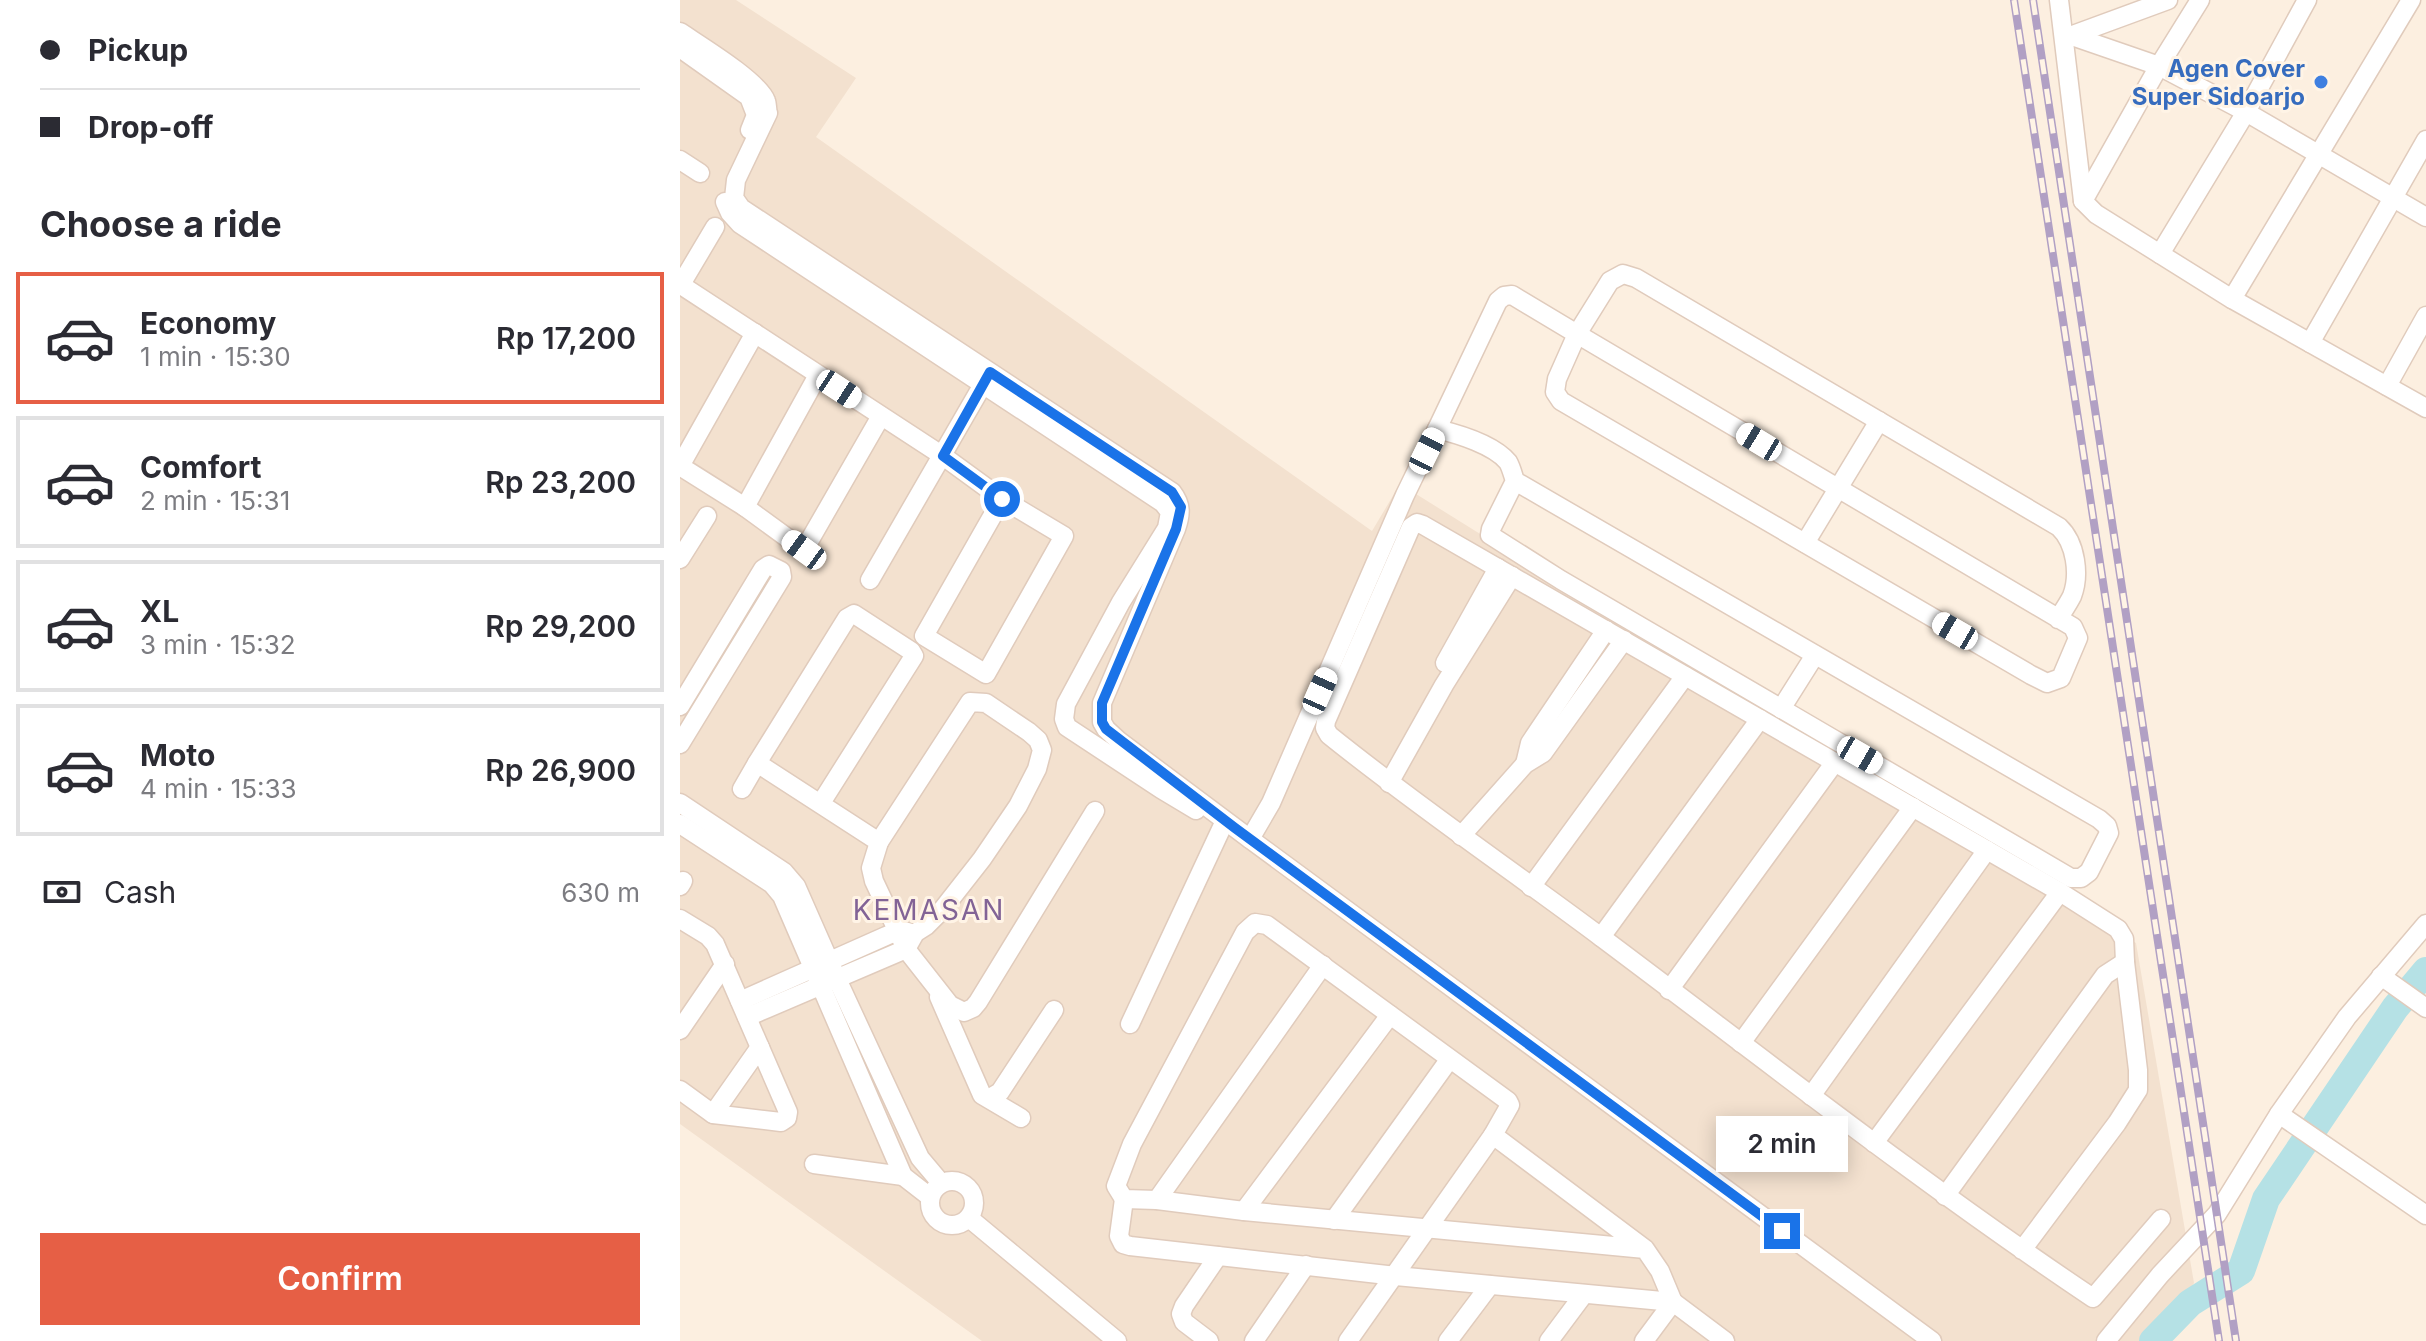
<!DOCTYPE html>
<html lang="en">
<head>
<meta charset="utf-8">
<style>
	body { margin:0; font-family:Inter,sans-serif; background:#f7f7f7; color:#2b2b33; height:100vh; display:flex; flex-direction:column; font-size:30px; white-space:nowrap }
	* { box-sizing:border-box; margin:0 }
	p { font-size:26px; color:#7c7c81 }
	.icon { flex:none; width:44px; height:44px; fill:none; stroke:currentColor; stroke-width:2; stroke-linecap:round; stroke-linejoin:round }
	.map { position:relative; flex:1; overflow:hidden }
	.side { display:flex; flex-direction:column; background:#fff; width:680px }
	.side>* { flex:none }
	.hud { display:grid; align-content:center; height:176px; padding:0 40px; background:#fff }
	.end { position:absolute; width:36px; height:36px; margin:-18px; border:10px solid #1a73e8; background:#fff; box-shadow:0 0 0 4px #fff }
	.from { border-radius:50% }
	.bubble { position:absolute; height:56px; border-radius:0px; background:#fff; box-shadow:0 4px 20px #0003; font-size:26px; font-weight:600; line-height:56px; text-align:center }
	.car { position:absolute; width:24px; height:48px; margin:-24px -12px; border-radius:10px; box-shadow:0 0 6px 2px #0007; background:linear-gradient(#fff 24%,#345 0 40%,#fff 0 76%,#345 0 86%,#fff 0) }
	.hud b { display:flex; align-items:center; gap:28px; height:76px; font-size:30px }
	.hud b+b { border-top:2px solid #e1e1e2 }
	.hud i { width:20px; height:20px; background:#2b2b33 }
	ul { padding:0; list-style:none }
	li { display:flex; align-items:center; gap:24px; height:132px; margin:0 16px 12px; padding:0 24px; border:4px solid #e1e1e2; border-radius:0px }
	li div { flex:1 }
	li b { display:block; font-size:30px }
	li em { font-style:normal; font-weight:600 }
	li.selected { border-color:#e65f45 }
	li>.icon { width:72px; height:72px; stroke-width:1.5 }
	h2 { padding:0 40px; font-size:36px; line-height:96px }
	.pay { display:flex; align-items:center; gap:20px; height:88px; padding:0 40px; font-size:30px }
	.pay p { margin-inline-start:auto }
	.cta { display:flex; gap:16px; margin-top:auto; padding:16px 40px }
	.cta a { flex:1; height:92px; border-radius:0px; background:#e65f45; color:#fff; font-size:32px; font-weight:600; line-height:92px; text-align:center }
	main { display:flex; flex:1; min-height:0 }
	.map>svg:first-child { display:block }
</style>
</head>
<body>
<main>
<section class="side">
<div class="hud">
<b><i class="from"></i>Pickup</b>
<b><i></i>Drop-off</b>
</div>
<h2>Choose a ride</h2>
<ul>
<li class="selected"><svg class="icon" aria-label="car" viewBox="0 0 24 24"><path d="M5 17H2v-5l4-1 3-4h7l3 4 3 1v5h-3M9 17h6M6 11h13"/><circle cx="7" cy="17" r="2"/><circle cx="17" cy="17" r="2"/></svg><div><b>Economy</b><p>1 min · 15:30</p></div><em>Rp 17,200</em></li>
<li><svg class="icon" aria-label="car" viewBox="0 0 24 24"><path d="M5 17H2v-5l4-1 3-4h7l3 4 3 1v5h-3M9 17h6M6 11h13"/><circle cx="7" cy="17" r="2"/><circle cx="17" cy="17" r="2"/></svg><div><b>Comfort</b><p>2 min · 15:31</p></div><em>Rp 23,200</em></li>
<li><svg class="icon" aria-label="car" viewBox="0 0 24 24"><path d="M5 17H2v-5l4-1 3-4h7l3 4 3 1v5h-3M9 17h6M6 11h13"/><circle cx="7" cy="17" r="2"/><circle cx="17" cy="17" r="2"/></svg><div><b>XL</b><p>3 min · 15:32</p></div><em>Rp 29,200</em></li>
<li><svg class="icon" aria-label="car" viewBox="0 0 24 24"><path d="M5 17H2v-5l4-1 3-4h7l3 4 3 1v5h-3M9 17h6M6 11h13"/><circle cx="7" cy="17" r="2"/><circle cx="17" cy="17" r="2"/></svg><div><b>Moto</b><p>4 min · 15:33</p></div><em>Rp 26,900</em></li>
</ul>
<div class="pay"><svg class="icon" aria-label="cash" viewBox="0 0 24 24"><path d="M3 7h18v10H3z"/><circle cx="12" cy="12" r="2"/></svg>Cash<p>630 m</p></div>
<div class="cta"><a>Confirm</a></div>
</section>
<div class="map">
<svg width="1746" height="1341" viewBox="0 0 1746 1341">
	<rect width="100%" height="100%" fill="#fcefe0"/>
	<!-- residential -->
	<path fill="#f3e1cf" d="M0 0H56L176 78 136 137 692 531 720 484 1456 943 1514 1283 1474 1341H302L0 1124Z"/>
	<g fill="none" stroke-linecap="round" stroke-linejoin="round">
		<!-- river -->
		<path stroke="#b5e1e5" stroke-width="28" d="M1473 1341 1510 1303 1561 1271 1586 1199 1715 1008 1746 971"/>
		<!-- minor casing -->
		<g stroke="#e0cbbc" stroke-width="21">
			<g id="minor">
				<path d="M1379 0 1403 201 1416 214 1552 299 1746 408"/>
				<path d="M0 32C19 45 79 81 86 101 87 103 87 111 88 113L56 180 54 198 61 208 492 492C502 505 501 514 496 529L422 703V722L426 729 439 741 570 839 591 803 725 495 757 429C778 434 814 445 828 462 831 467 833 475 835 481L1419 819 1427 826 1429 833 1409 872 1401 878H1391L881 580 810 535 811 529 835 481"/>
				<path d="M1390 36 1488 0"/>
				<path d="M1392 36 1479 66 1566 112 1746 217"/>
				<path d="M0 48 69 97 76 115 70 130"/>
				<path d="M0 160 20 173"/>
				<path d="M1403 201 1479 66 1520 0"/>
				<path d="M45 202 50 213 60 224 483 503 490 512 487 528 441 602 386 704 384 719 387 727 481 789 516 810"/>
				<path d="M1480 254 1566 112 1627 0"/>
				<path d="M1 285 263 456 322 499 384 536 306 674 244 636 322 499"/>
				<path d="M0 286 35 227"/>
				<path d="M1552 299 1731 0"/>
				<path d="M75 333 0 466 65 507 124 550 201 416"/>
				<path d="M1630 343 1746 140"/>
				<path d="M1707 386 1746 316"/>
				<path d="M757 429 818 301 824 296 832 295 897 334 1393 627 1398 638 1381 678 1367 683 1351 675 881 401 875 392 877 379 897 334 930 281 943 274 956 278 1379 527C1396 543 1400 575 1392 596 1388 604 1383 611 1378 619"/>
				<path d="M65 507 138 375"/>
				<path d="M1125 543 1199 421"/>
				<path d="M0 559 27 516"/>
				<path d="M190 580 309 374"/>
				<path d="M765 663 818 568"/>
				<path d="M0 706 83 569 89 565 101 571 102 577 0 744"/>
				<path d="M1101 709 1135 655"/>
				<path d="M845 764 850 743 926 630"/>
				<path d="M709 783 764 685 832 576"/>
				<path d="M62 789 77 763"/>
				<path d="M0 803 104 872 116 886 157 979 240 1158 261 1183"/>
				<path d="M141 803 234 656 231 651 174 614 167 618 77 763 199 842 191 868 194 881 226 949 270 1005 284 1012 293 1008 298 1002 415 811"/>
				<path d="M0 824 92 884 102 896 223 1176 250 1197"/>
				<path d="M781 836 845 764 863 753 944 640"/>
				<path d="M570 839 1252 1341"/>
				<path d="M0 886 3 881"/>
				<path d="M851 887 1005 676"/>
				<path d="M0 919 28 936 35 944 108 1112 107 1118 101 1122 33 1114 0 1090"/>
				<path d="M921 937 1080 719"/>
				<path d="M1701 976 1746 1008"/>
				<path d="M989 990 1155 762"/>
				<path d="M259 997 302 1095 341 1118"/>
				<path d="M60 1001 206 936 218 931 228 932"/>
				<path d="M67 1017 226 949 235 933 246 926 262 910 302 859 338 806 357 769 362 750 358 740 349 732 306 703 290 702 199 842"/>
				<path d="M450 1024 543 825"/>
				<path d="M0 1030 45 964"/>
				<path d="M1061 1043 1233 807"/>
				<path d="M1131 1096 1307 850"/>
				<path d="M310 1098 320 1092 374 1010"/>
				<path d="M33 1114 80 1047"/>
				<path d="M1599 1114 1746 1215"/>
				<path d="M1194 1143 1380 892"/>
				<path d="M134 1164 223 1176"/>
				<circle cx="272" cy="1203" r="22"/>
				<path d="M1265 1196 1425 975 1445 962"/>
				<path d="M444 1199 439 1236 443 1244 450 1246 716 1276 993 1302 1045 1341"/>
				<path d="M477 1200 643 965"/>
				<path d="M564 1211 710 1015"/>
				<path d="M289 1218 437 1341"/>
				<path d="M654 1220 769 1060"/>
				<path d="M1342 1250 1437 1123 1458 1090V1070L1445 962 1444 939 1438 929 1380 892 743 525 737 523 731 527 646 721 645 728 649 735C737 806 830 869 921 937 1084 1059 1244 1185 1413 1298L1481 1219"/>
				<path d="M529 1341 504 1322 501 1314 504 1306 538 1256"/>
				<path d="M574 1341 626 1265"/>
				<path d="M668 1341 813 1135"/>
				<path d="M768 1341 810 1285"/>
				<path d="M869 1341 904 1294"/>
				<path d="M964 1341 993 1302 980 1271 965 1249 564 1211 477 1200 444 1199 436 1186 452 1144 565 932 575 923 587 925 828 1101 830 1105 813 1135 965 1249"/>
				<path d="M1426 1341 1480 1275 1537 1214 1599 1114 1667 1017 1746 924"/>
			</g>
		</g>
		<!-- minor -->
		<use href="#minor" stroke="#fff" stroke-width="18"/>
		<!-- rail casing -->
		<g stroke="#b1a0c4" stroke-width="8">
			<g id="rail">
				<path d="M1334 0 1539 1341"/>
				<path d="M1353 0 1556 1341"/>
			</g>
		</g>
		<!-- rail -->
		<use href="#rail" stroke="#fff4e6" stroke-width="5" stroke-dasharray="15" stroke-linecap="butt"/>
	</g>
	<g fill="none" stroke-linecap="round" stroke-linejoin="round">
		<!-- route -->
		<path stroke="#1a73e8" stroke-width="10" d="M322 499 263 456 310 372 492 492 501 507 496 529 422 703V722L426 729 555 828 1102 1231"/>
	</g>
	<!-- markers -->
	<circle fill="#3f7fe0" stroke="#fff4e6" stroke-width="3" cx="1641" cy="82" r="8"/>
	<g text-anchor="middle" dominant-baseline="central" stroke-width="6" stroke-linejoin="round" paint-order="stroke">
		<!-- shop labels -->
		<g font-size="24" font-weight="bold" fill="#366cbe" stroke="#fff4e6" text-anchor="end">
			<text x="1625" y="68">Agen Cover<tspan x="1625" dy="28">Super Sidoarjo</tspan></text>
		</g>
		<!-- quarter labels -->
		<g font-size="28" letter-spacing="2" fill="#826396" stroke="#fff4e6">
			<text x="249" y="910">KEMASAN</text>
		</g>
	</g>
</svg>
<i class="end from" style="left:322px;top:499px"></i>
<i class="end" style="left:1102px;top:1231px"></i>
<div class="bubble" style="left:1036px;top:1116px;width:132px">2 min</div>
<i class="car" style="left:159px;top:389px;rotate:123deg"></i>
<i class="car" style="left:1079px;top:442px;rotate:301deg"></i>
<i class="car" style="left:747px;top:451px;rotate:26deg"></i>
<i class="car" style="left:124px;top:550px;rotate:306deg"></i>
<i class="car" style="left:1275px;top:631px;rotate:300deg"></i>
<i class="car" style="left:640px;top:691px;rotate:24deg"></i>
<i class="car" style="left:1180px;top:755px;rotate:120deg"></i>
</div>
</main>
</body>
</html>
